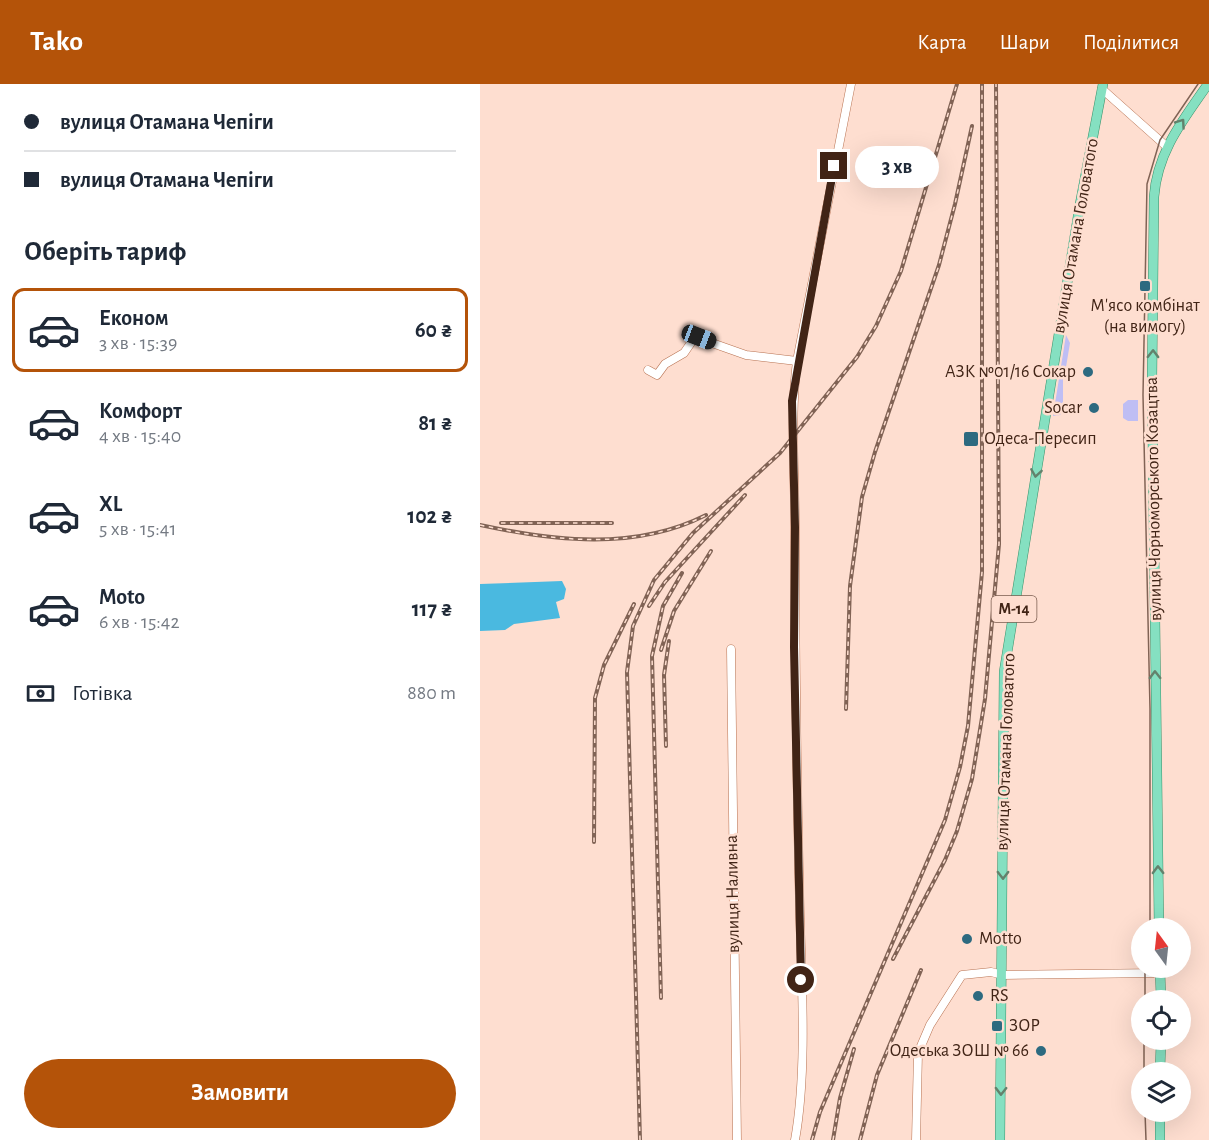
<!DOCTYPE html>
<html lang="uk">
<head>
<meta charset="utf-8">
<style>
	body { margin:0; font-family:"Alegreya Sans",sans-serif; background:#f2f2f3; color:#1f2937; height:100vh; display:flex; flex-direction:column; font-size:22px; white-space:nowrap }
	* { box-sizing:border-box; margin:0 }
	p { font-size:20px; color:#747a83 }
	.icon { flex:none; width:33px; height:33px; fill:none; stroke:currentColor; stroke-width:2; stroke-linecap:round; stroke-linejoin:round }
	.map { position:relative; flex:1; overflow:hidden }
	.panel { display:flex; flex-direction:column; background:#fff; width:480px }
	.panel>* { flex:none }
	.banner { display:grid; align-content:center; height:132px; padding:0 24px; background:#fff }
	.needle { width:39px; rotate:345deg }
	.controls { position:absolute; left:651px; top:834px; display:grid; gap:12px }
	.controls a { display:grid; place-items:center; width:60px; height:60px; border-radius:50%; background:#fff; box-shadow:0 6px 24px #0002; font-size:30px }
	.end { position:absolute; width:27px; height:27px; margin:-14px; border:8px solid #412416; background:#fff; box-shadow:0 0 0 3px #fff }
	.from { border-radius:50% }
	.bubble { position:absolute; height:42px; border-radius:21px; background:#fff; box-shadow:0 6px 24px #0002; font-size:20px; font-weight:600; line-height:42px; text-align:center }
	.car { position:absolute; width:18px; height:36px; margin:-18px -9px; border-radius:8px; box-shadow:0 0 4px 2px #0007; background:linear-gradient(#222 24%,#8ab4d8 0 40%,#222 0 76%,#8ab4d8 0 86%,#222 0) }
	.banner b { display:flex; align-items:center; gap:21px; height:57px; font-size:22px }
	.banner b+b { border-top:2px solid #e0e1e3 }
	.banner i { width:15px; height:15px; background:#1f2937 }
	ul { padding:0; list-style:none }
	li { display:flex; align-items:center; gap:18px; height:84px; margin:0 12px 9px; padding:0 12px; border:3px solid transparent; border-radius:12px }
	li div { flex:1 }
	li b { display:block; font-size:22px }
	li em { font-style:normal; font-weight:600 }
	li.current { border-color:#b45309 }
	li>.icon { width:54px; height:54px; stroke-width:1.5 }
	h2 { padding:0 24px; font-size:27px; line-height:72px }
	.pay { display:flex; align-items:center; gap:15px; height:66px; padding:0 24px; font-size:22px }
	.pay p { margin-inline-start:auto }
	.button { display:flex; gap:12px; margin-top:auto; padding:12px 24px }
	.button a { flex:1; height:69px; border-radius:36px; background:#b45309; color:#fff; font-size:24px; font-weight:600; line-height:69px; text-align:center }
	header { display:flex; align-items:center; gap:36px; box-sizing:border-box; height:84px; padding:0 30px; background:#b45309; color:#fff }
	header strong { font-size:28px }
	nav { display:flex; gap:33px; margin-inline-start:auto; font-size:21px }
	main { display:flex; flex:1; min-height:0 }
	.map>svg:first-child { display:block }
</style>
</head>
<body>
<header>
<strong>Tako</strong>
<nav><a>Карта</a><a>Шари</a><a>Поділитися</a></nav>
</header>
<main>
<section class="panel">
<div class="banner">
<b><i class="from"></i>вулиця Отамана Чепіги</b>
<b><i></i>вулиця Отамана Чепіги</b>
</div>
<h2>Оберіть тариф</h2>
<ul>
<li class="current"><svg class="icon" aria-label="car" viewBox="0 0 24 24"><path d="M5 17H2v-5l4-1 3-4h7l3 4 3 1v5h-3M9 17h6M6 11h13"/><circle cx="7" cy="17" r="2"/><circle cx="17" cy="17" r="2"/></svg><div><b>Економ</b><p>3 хв · 15:39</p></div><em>60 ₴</em></li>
<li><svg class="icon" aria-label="car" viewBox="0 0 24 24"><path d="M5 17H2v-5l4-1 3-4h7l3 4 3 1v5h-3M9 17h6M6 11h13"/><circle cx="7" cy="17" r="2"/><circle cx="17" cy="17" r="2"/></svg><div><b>Комфорт</b><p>4 хв · 15:40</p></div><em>81 ₴</em></li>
<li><svg class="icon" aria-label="car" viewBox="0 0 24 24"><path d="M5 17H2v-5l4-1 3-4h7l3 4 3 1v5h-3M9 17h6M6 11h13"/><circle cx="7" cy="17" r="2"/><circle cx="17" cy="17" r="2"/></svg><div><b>XL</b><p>5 хв · 15:41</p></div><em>102 ₴</em></li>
<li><svg class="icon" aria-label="car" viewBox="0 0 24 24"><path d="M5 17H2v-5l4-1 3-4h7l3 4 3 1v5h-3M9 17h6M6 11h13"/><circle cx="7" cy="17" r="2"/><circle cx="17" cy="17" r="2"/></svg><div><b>Moto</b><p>6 хв · 15:42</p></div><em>117 ₴</em></li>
</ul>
<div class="pay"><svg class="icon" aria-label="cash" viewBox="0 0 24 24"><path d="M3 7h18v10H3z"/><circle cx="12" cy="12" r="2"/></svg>Готівка<p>880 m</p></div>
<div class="button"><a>Замовити</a></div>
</section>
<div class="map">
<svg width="729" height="1056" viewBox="0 0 729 1056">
	<rect width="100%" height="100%" fill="#feded0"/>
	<!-- green -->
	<g fill="#bfbef4">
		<path d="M586 251 590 259 586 283 583 286V327L580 331 573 332Z"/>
		<path d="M648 316H658V337H648L643 334V320Z"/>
	</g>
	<!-- water -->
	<path fill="#4ab9e0" d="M82 497 86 505 84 515 76 518 80 534 34 540 25 546 0 547V500Z"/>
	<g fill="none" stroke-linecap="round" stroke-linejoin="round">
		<!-- minor casing -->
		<g stroke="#b87251" stroke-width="9">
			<g id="minor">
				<path d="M622 5 686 62"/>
				<path d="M168 286 177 291 185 280 204 269 215 253 266 271 317 277"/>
				<path d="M251 565 257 1056"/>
				<path d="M315 1056C327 989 322 903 320 834 317 704 315 575 315 445 315 389 310 333 317 277L371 0"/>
				<path d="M436 1056 438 969 450 941 482 891 511 888 523 891 680 889"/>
			</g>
		</g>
		<!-- major casing -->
		<g stroke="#38916a" stroke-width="10">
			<g id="major">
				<path d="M679 844 672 297 674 113C677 68 703 36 728 0"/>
				<path d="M680 884 681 916"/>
				<path d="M680 988 681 956"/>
				<path d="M680 1028V1056"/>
				<path d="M520 1056 524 588 600 120 623 0"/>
			</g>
		</g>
		<!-- minor -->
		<use href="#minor" stroke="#fff" stroke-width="8"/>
		<!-- major -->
		<use href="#major" stroke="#85e0c1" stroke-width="9"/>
		<!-- tram -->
		<g stroke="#816355" stroke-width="1.5">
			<path d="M670 844V625L663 311 667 100 680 56 718 0"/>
			<path d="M665 916V884"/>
			<path d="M664 956V988"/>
			<path d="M665 1028 666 1056"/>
		</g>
		<!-- rail casing -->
		<g stroke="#816355" stroke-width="4">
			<g id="rail">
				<path d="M21 439H132"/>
				<path d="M0 441C74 457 155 467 226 431"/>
				<path d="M169 522 185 498 265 411"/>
				<path d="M181 566 194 527 231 467"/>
				<path d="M366 625 370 502 382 413 395 368 459 181 475 120 492 42"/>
				<path d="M186 662 184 591 189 557"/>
				<path d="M114 758 115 614 124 581 154 520"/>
				<path d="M413 875 465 776 477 747 492 695 505 615 519 460 516 0"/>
				<path d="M181 914 172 572 183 522 202 489"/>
				<path d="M160 1056 147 588 153 542 174 496 213 449 300 369 377 273 396 242 421 187 477 0"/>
				<path d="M332 1056 340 1028 465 736 480 683 488 642 502 488V0"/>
				<path d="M353 1056 360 1014 374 965"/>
				<path d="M380 1056 397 991 441 886"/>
			</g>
		</g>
		<!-- rail -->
		<use href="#rail" stroke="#feded0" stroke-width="1.5" stroke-dasharray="4.5" stroke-linecap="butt"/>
	</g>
	<!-- one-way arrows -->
	<defs><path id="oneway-chevron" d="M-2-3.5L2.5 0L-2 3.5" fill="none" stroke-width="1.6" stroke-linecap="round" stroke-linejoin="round" transform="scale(1.5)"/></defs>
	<g stroke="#63826c">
		<use href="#oneway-chevron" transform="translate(701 39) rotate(-55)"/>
		<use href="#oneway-chevron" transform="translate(673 270) rotate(-89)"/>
		<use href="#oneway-chevron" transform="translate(556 389) rotate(99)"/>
		<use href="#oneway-chevron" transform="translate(675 591) rotate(-91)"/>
		<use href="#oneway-chevron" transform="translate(678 786) rotate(-91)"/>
		<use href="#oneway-chevron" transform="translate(523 791) rotate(90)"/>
		<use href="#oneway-chevron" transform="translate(521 1007) rotate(91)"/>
	</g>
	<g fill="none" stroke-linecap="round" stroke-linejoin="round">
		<!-- route -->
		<path stroke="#412416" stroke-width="8" d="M321 896 314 563 315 443 312 317 354 82"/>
	</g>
	<!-- markers -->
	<g fill="#2d6a80" stroke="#feded0" stroke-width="2">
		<rect x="659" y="196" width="12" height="12" rx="3"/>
		<circle cx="608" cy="288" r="6"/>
		<circle cx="614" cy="324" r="6"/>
		<rect x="483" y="347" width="16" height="16" rx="3"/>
		<circle cx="487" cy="855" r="6"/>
		<circle cx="498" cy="912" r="6"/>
		<rect x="511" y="936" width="12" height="12" rx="3"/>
		<circle cx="561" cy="967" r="6"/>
	</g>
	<g text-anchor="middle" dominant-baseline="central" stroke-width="5" stroke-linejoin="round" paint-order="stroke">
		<!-- shield labels -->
		<rect fill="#feded0" stroke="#7a5c4e" stroke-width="1.5" x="511.5" y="512" width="45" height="26" rx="4.5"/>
		<g font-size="16" font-weight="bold" fill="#412416">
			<text x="534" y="525">М-14</text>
		</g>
		<!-- street labels -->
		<g font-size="18" fill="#412416" stroke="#feded0">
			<text transform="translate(596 152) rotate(-80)">вулиця Отамана Головатого</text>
			<text transform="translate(674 415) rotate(-91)">вулиця Чорноморського Козацтва</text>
			<text transform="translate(526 668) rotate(-88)">вулиця Отамана Головатого</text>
			<text transform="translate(253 810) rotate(-91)">вулиця Наливна</text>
		</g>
		<!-- poi labels -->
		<g font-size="18" fill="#412416" stroke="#feded0" text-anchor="start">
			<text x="665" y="222" text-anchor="middle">М'ясо комбінат<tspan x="665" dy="21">(на вимогу)</tspan></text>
			<text x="596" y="288" text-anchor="end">АЗК №01/16 Сокар</text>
			<text x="602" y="324" text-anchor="end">Socar</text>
			<text x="504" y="355">Одеса-Пересип</text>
			<text x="499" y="855">Motto</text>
			<text x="510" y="912">RS</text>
			<text x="529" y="942">ЗОР</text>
			<text x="549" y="967" text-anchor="end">Одеська ЗОШ № 66</text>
		</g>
	</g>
</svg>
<div class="controls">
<a><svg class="needle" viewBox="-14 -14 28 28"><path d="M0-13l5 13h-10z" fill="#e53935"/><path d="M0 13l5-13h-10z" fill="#747a83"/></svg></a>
<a><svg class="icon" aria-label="locate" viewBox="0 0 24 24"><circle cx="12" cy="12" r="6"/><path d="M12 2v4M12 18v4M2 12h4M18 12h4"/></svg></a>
<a><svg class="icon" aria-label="layers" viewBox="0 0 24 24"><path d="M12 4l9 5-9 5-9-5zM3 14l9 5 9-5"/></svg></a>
</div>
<i class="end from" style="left:321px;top:896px"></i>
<i class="end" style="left:354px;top:82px"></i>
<div class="bubble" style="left:375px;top:62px;width:84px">3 хв</div>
<i class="car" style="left:219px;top:253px;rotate:111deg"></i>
</div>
</main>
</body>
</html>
